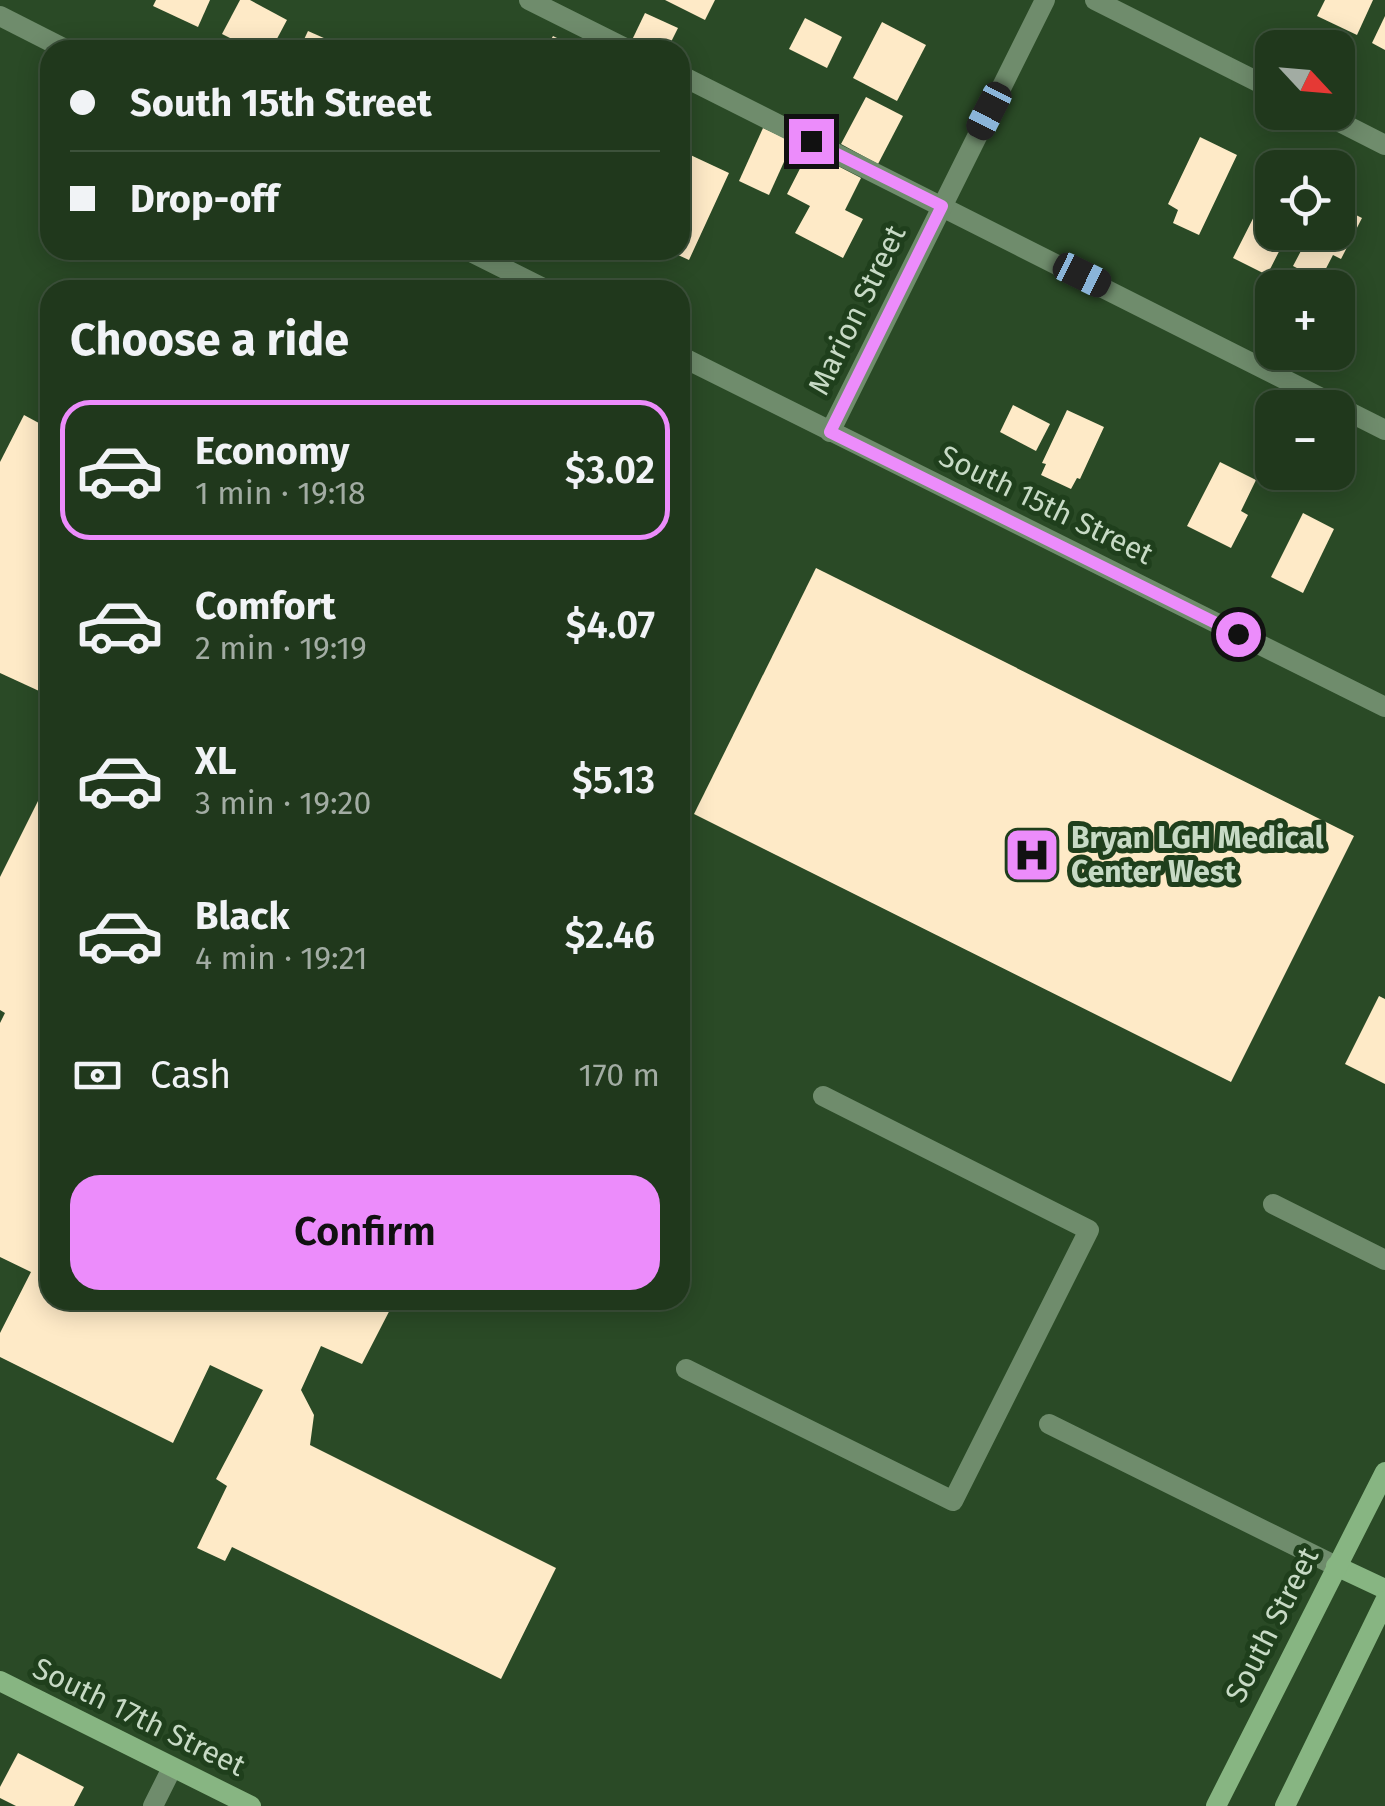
<!DOCTYPE html>
<html lang="en">
<head>
<meta charset="utf-8">
<style>
	body { margin:0; font-family:"Fira Sans",sans-serif; background:#2d4329; color:#f1f3f6; height:100vh; display:flex; flex-direction:column; font-size:38px; white-space:nowrap }
	* { box-sizing:border-box; margin:0 }
	p { font-size:32px; color:#a2aca3 }
	.icon { flex:none; width:55px; height:55px; fill:none; stroke:currentColor; stroke-width:2; stroke-linecap:round; stroke-linejoin:round }
	.map { position:relative; flex:1; overflow:hidden }
	.panel { position:absolute; left:40px; top:280px; width:650px; height:1030px; display:flex; flex-direction:column; background:#20381c; border-radius:30px; box-shadow:0 5px 25px #0003,0 0 0 2px #3d523b }
	.panel>* { flex:none }
	.guide { position:absolute; left:40px; top:40px; width:650px; height:220px; border-radius:30px; box-shadow:0 5px 25px #0003,0 0 0 2px #3d523b; display:grid; align-content:center; height:220px; padding:0 30px; background:#20381c }
	.needle { width:65px; rotate:116deg }
	.tools { position:absolute; left:1255px; top:30px; display:grid; gap:20px }
	.tools a { display:grid; place-items:center; width:100px; height:100px; border-radius:20px; background:#20381c; box-shadow:0 5px 25px #0003,0 0 0 2px #3d523b; font-size:50px }
	.end { position:absolute; width:45px; height:45px; margin:-22px; border:12px solid #ec8cfb; background:#111; box-shadow:0 0 0 5px #111 }
	.from { border-radius:50% }
	.car { position:absolute; width:30px; height:60px; margin:-30px -15px; border-radius:12px; box-shadow:0 0 8px 2px #0007; background:linear-gradient(#222 24%,#8ab4d8 0 40%,#222 0 76%,#8ab4d8 0 86%,#222 0) }
	.guide b { display:flex; align-items:center; gap:35px; height:95px; font-size:38px }
	.guide b+b { border-top:2px solid #3d523b }
	.guide i { width:25px; height:25px; background:#f1f3f6 }
	ul { padding:0; list-style:none }
	li { display:flex; align-items:center; gap:30px; height:140px; margin:0 20px 15px; padding:0 10px; border:5px solid transparent; border-radius:30px }
	li div { flex:1 }
	li b { display:block; font-size:38px }
	li em { font-style:normal; font-weight:600 }
	li.on { border-color:#ec8cfb }
	li>.icon { width:90px; height:90px; stroke-width:1.5 }
	h2 { padding:0 30px; font-size:45px; line-height:120px }
	.pay { display:flex; align-items:center; gap:25px; height:110px; padding:0 30px; font-size:38px }
	.pay p { margin-inline-start:auto }
	.button { display:flex; gap:20px; margin-top:auto; padding:20px 30px }
	.button a { flex:1; height:115px; border-radius:30px; background:#ec8cfb; color:#111; font-size:40px; font-weight:600; line-height:115px; text-align:center }
	.map>svg:first-child { display:block }
</style>
</head>
<body>
<div class="map">
<svg width="1385" height="1806" viewBox="0 0 1385 1806">
	<rect width="100%" height="100%" fill="#2a4a26"/>
	<!-- building -->
	<g fill="#feeac7">
		<path d="M156 0H210L198 27 153 6Z"/>
		<path d="M240 0H250L287 20 271 50H254L222 34Z"/>
		<path d="M665 0H715L705 20Z"/>
		<path d="M1325 0H1373L1357 35 1317 16Z"/>
		<path d="M645 13 678 28 667 50H654L632 40Z"/>
		<path d="M1385 16V50L1372 43Z"/>
		<path d="M805 18 842 37 827 68 789 49Z"/>
		<path d="M882 22 926 45 897 101 853 78Z"/>
		<path d="M308 31 351 50H299Z"/>
		<path d="M553 36 581 50H545Z"/>
		<path d="M866 97 903 116 878 164 841 144Z"/>
		<path d="M763 128 793 142 769 195 739 181Z"/>
		<path d="M1200 137 1237 155 1199 235 1173 223 1178 210 1168 204Z"/>
		<path d="M809 151 861 178 845 210 863 219 843 258 795 233 810 206 787 194Z"/>
		<path d="M684 152 729 173 689 260 667 250H680V162Z"/>
		<path d="M1272 181V232H1289L1267 275 1233 258Z"/>
		<path d="M1338 206 1362 218 1341 259 1333 255 1320 280 1293 266 1311 232H1338Z"/>
		<path d="M1013 405 1050 424 1036 451 1000 432Z"/>
		<path d="M1067 410 1104 427 1080 479 1077 478 1071 489 1041 475 1046 464 1042 463Z"/>
		<path d="M24 415 50 429V696L0 673V462Z"/>
		<path d="M1220 462 1256 480 1241 511 1248 515 1231 548 1187 526Z"/>
		<path d="M1303 513 1334 529 1303 593 1271 577Z"/>
		<path d="M816 568 1354 836 1231 1082 694 814Z"/>
		<path d="M50 777V1300H395L362 1364 321 1346 301 1390 314 1415 310 1445 556 1568 501 1679 232 1547 225 1561 197 1548 227 1486 216 1479 263 1390 210 1365 173 1443 0 1357V1333L31 1272 0 1257V1023L5 1013 0 1010V877Z"/>
		<path d="M1379 996 1385 999V1084L1345 1064Z"/>
		<path d="M18 1753 84 1787 74 1806H16L0 1798V1787Z"/>
	</g>
	<g fill="none" stroke-linecap="round" stroke-linejoin="round">
		<!-- service -->
		<g stroke="#6f8c6c" stroke-width="20">
			<path d="M529 0 629 50"/>
			<path d="M680 75 1385 430"/>
			<path d="M686 1369 953 1501 1089 1230 823 1096"/>
			<path d="M1049 1424 1336 1566"/>
		</g>
		<!-- minor -->
		<g stroke="#6f8c6c" stroke-width="20">
			<path d="M1095 0 1272 89"/>
			<path d="M0 16 67 50"/>
			<path d="M1320 112 1385 145"/>
			<path d="M467 250 547 290"/>
			<path d="M680 356 1385 707"/>
			<path d="M830 432 1045 0"/>
			<path d="M1273 1204 1385 1260"/>
			<path d="M153 1806 172 1768"/>
		</g>
		<!-- secondary -->
		<g stroke="#87b582" stroke-width="20">
			<path d="M1336 1566 1385 1589"/>
			<path d="M0 1681 251 1806"/>
			<path d="M1216 1806 1385 1472"/>
			<path d="M1285 1806 1385 1601"/>
		</g>
	</g>
	<g fill="none" stroke-linecap="round" stroke-linejoin="round">
		<!-- route -->
		<path stroke="#ec8cfb" stroke-width="12" d="M811 141 942 206 830 432 1238 634"/>
	</g>
	<!-- icons -->
	<defs>
		<g id="hospital-square" transform="scale(2.875)"><rect x="-9" y="-9" width="18" height="18" rx="4" fill="#ec8cfb" stroke="#1f3f1c"/><path d="M-5-5h3v3.5h4V-5h3V5h-3V1.5h-4V5h-3Z" fill="#111"/></g>
	</defs>
	<g fill-rule="evenodd">
		<use href="#hospital-square" x="1032" y="855"/>
	</g>
	<g text-anchor="middle" dominant-baseline="central" stroke-width="10" stroke-linejoin="round" paint-order="stroke">
		<!-- street labels -->
		<g font-size="30" fill="#c7dac5" stroke="#1f3f1c">
			<text transform="translate(857 310) rotate(-64)">Marion Street</text>
			<text transform="translate(1046 505) rotate(26)">South 15th Street</text>
			<text transform="translate(1272 1625) rotate(-63)">South Street</text>
			<text transform="translate(139 1717) rotate(26)">South 17th Street</text>
		</g>
		<!-- poi labels -->
		<g font-size="30" font-weight="bold" fill="#c7dac5" stroke="#1f3f1c" text-anchor="start">
			<text x="1071" y="838">Bryan LGH Medical<tspan x="1071" dy="34">Center West</tspan></text>
		</g>
	</g>
</svg>
<div class="tools">
<a><svg class="needle" viewBox="-14 -14 28 28"><path d="M0-13l5 13h-10z" fill="#e53935"/><path d="M0 13l5-13h-10z" fill="#a2aca3"/></svg></a>
<a><svg class="icon" aria-label="locate" viewBox="0 0 24 24"><circle cx="12" cy="12" r="6"/><path d="M12 2v4M12 18v4M2 12h4M18 12h4"/></svg></a>
<a>+</a>
<a>−</a>
</div>
<i class="end from" style="left:1238px;top:634px"></i>
<i class="end" style="left:811px;top:141px"></i>
<i class="car" style="left:989px;top:111px;rotate:207deg"></i>
<i class="car" style="left:1082px;top:275px;rotate:116deg"></i>
<div class="guide">
<b><i class="from"></i>South 15th Street</b>
<b><i></i>Drop-off</b>
</div>
<section class="panel">
<h2>Choose a ride</h2>
<ul>
<li class="on"><svg class="icon" aria-label="car" viewBox="0 0 24 24"><path d="M5 17H2v-5l4-1 3-4h7l3 4 3 1v5h-3M9 17h6M6 11h13"/><circle cx="7" cy="17" r="2"/><circle cx="17" cy="17" r="2"/></svg><div><b>Economy</b><p>1 min · 19:18</p></div><em>$3.02</em></li>
<li><svg class="icon" aria-label="car" viewBox="0 0 24 24"><path d="M5 17H2v-5l4-1 3-4h7l3 4 3 1v5h-3M9 17h6M6 11h13"/><circle cx="7" cy="17" r="2"/><circle cx="17" cy="17" r="2"/></svg><div><b>Comfort</b><p>2 min · 19:19</p></div><em>$4.07</em></li>
<li><svg class="icon" aria-label="car" viewBox="0 0 24 24"><path d="M5 17H2v-5l4-1 3-4h7l3 4 3 1v5h-3M9 17h6M6 11h13"/><circle cx="7" cy="17" r="2"/><circle cx="17" cy="17" r="2"/></svg><div><b>XL</b><p>3 min · 19:20</p></div><em>$5.13</em></li>
<li><svg class="icon" aria-label="car" viewBox="0 0 24 24"><path d="M5 17H2v-5l4-1 3-4h7l3 4 3 1v5h-3M9 17h6M6 11h13"/><circle cx="7" cy="17" r="2"/><circle cx="17" cy="17" r="2"/></svg><div><b>Black</b><p>4 min · 19:21</p></div><em>$2.46</em></li>
</ul>
<div class="pay"><svg class="icon" aria-label="cash" viewBox="0 0 24 24"><path d="M3 7h18v10H3z"/><circle cx="12" cy="12" r="2"/></svg>Cash<p>170 m</p></div>
<div class="button"><a>Confirm</a></div>
</section>
</div>
</body>
</html>
